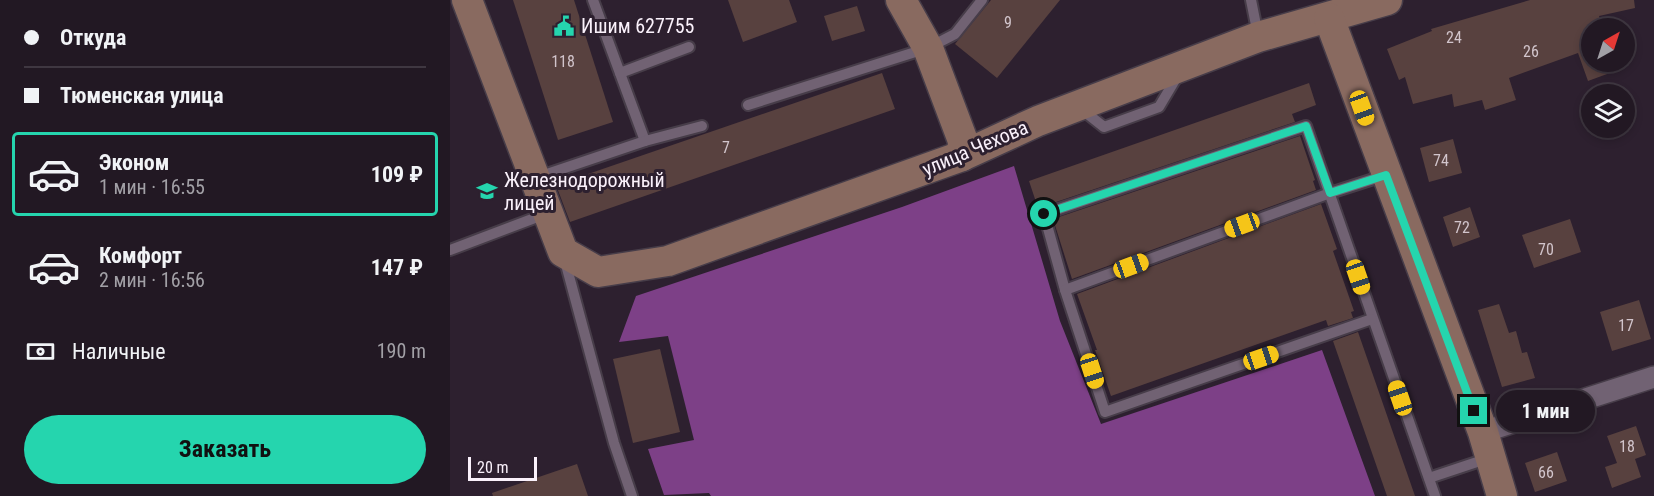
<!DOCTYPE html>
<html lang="ru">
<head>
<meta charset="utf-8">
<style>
	body { margin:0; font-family:"Roboto Condensed",sans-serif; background:#2a212b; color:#f1f3f6; height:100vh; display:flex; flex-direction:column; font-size:22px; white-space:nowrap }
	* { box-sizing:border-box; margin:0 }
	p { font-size:20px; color:#a2a0a6 }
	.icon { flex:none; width:33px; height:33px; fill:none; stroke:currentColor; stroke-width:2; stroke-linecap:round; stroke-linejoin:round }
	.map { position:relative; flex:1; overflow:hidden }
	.side { display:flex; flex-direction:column; background:#221823; width:450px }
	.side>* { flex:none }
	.hud { display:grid; align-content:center; height:132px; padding:0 24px; background:#221823 }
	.needle { width:39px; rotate:39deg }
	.controls { position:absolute; left:1131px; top:18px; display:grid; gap:12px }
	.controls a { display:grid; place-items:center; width:54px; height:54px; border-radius:50%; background:#221823; box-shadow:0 3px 9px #0003,0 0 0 2px #3f3741; font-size:30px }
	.scale { position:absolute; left:18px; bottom:15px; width:69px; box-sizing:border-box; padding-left:6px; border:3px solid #faf1fb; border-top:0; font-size:16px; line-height:21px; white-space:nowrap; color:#faf1fb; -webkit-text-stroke:4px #2d202f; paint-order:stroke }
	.end { position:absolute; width:27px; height:27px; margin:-14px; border:8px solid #25d5ae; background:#111; box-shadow:0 0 0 3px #111 }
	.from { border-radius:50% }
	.bubble { position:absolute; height:42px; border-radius:21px; background:#221823; box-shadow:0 3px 9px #0003,0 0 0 2px #3f3741; font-size:20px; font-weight:700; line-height:42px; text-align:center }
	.car { position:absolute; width:18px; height:36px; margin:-18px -9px; border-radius:8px; box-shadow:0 0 4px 2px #0007; background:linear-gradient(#f5c518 24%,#345 0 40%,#f5c518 0 76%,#345 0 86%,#f5c518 0) }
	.hud b { display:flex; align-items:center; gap:21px; height:57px; font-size:22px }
	.hud b+b { border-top:2px solid #3f3741 }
	.hud i { width:15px; height:15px; background:#f1f3f6 }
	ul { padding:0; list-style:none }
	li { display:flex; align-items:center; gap:18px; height:84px; margin:0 12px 9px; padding:0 12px; border:3px solid transparent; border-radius:6px }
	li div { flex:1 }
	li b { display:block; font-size:22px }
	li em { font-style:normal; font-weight:700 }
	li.selected { border-color:#25d5ae }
	li>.icon { width:54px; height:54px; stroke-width:1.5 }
	.pay { display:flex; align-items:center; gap:15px; height:66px; padding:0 24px; font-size:22px }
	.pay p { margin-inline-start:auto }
	.action { display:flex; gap:12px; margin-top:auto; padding:12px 24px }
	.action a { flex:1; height:69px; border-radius:36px; background:#25d5ae; color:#111; font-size:24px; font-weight:700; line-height:69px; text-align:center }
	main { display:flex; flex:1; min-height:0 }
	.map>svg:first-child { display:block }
</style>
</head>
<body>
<main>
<section class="side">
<div class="hud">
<b><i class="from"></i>Откуда</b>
<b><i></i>Тюменская улица</b>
</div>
<ul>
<li class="selected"><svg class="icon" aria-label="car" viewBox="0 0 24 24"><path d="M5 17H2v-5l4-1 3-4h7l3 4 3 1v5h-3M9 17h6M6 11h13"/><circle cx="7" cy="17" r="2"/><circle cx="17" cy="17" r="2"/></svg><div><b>Эконом</b><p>1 мин · 16:55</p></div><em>109 ₽</em></li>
<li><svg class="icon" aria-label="car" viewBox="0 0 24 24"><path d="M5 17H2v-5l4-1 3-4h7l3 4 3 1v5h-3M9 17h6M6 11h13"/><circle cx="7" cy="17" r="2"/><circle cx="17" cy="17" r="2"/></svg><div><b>Комфорт</b><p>2 мин · 16:56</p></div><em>147 ₽</em></li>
</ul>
<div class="pay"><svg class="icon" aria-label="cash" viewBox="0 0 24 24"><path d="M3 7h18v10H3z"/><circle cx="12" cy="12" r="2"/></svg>Наличные<p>190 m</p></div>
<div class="action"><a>Заказать</a></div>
</section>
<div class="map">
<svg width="1204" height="496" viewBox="0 0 1204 496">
	<rect width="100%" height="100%" fill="#2d202f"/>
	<!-- forest -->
	<path fill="#7d4087" d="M564 166 610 321 651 424 872 350 925 496H261L259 493 214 495 198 449 244 440 218 336 169 342 186 296 452 207Z"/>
	<!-- building -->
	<g fill="#58413f">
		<path d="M63 0H124L163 122 108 140Z"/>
		<path d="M278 0H339L347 22 293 42Z"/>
		<path d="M541 0H610L547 78 505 44Z"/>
		<path d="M1080 0H1184L1185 8 1149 16 1153 28H1142V62H1165L1168 70 1138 81 1128 53 1059 78 1066 100 1035 110 1032 100 1004 107 1002 94 963 104 955 77 949 80 937 49 982 31 981 29Z"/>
		<path d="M407 6 415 31 382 41 374 16Z"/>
		<path d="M432 73 445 109 120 222 106 185Z"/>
		<path d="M859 83 866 105 842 114 845 122 597 205 595 200 586 202 579 181Z"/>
		<path d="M850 136 865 180 863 181 866 190 622 279 603 219Z"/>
		<path d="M1003 139 1012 173 979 182 970 148Z"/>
		<path d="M871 204 887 249 883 251 904 311 901 312 903 318 878 326 876 320 661 396 645 350H647L627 294Z"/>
		<path d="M1020 207 1030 237 1003 247 993 217Z"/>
		<path d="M1120 219 1131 252 1084 268 1072 235Z"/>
		<path d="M1189 300 1201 339 1162 351 1150 312Z"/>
		<path d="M1049 304 1059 333 1066 331 1072 353 1077 352 1085 378 1052 387 1028 310Z"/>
		<path d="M908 332 965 496H937L883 341Z"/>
		<path d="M210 349 230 432 183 443 163 359Z"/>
		<path d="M1186 426 1196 455 1185 459 1191 477 1162 488 1155 467 1167 463 1157 436Z"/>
		<path d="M1107 452 1117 481 1085 492 1075 463Z"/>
		<path d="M127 464 138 496H43L42 493Z"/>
	</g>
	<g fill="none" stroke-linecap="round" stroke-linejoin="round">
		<!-- lane casing -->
		<g stroke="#473d49" stroke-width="14">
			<g id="lane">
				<path d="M143 0 195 141"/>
				<path d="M801 0 808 35"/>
				<path d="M170 73 239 47"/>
				<path d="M298 105 478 48 505 34 532 0"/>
				<path d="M630 108 654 127 709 107 728 75"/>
				<path d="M85 178 195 141 252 126"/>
				<path d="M0 250 98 213"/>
				<path d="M115 261 164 443 182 496"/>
				<path d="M615 290 594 214 856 126 985 496"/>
				<path d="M922 319 655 412 615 290 880 193 936 175"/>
				<path d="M979 478 1039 458"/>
			</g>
		</g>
		<!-- street casing -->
		<g stroke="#473d49" stroke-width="24">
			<path id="street" d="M1033 432 1204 377"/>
		</g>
		<!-- secondary casing -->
		<g stroke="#473d49" stroke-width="33">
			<g id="secondary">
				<path d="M17 0 113 252 148 272 218 261 512 156 588 121 808 37 937 0"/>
				<path d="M451 0 478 48 513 141 512 156"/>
				<path d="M879 18 1033 432 1052 496"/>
			</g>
		</g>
		<!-- lane -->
		<use href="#lane" stroke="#716273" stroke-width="10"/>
		<!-- street -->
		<use href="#street" stroke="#716273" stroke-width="21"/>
		<!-- secondary -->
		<use href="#secondary" stroke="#896a60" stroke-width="30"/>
	</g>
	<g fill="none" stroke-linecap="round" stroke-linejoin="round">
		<!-- route -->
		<path stroke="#25d5ae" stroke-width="8" d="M594 214 856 126 880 193 936 175 1024 411"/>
	</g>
	<!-- icons -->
	<defs>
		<g id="civic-bare" transform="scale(1.62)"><path d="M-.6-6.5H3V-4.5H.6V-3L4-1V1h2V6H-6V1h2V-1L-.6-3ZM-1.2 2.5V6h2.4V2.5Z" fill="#25d5ae" stroke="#2d202f" stroke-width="2.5" paint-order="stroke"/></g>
		<g id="university-bare" transform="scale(1.62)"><path d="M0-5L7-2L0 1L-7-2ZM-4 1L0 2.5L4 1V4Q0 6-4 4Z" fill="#25d5ae" stroke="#2d202f" stroke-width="2.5" paint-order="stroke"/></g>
	</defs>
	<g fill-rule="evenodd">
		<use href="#civic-bare" x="114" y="26"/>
		<use href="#university-bare" x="37" y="191"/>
	</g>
	<g text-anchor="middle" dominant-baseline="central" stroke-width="6" stroke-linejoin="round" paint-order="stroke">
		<!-- number labels -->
		<g font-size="16" fill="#d2c5cc">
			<text x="558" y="22">9</text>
			<text x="1004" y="37">24</text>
			<text x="1081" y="51">26</text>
			<text x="113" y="61">118</text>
			<text x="276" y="147">7</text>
			<text x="991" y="160">74</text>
			<text x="1012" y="227">72</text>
			<text x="1096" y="249">70</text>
			<text x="1176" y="325">17</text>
			<text x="1177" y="446">18</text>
			<text x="1096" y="472">66</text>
		</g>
		<!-- poi labels -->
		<g font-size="20" fill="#faf1fb" stroke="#2d202f" text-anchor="start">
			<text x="131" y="26">Ишим 627755</text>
			<text x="54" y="180">Железнодорожный<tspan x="54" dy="23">лицей</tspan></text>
		</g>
		<!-- street labels -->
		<g font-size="20" fill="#faf1fb" stroke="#2d202f">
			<text transform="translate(525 148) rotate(-23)">улица Чехова</text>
		</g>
	</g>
</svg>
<div class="controls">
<a><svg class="needle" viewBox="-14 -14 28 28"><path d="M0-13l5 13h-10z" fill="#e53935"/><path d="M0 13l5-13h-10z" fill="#a2a0a6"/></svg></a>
<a><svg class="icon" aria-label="layers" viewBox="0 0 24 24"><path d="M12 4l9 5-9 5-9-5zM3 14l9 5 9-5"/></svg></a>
</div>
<div class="scale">20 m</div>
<i class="end from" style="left:594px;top:214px"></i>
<i class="end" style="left:1024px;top:411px"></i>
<div class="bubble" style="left:1046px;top:390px;width:99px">1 мин</div>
<i class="car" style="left:912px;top:108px;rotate:160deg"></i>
<i class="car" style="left:792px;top:225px;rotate:250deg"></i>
<i class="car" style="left:681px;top:266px;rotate:70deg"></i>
<i class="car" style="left:908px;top:277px;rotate:161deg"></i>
<i class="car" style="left:811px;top:358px;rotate:71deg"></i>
<i class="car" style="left:642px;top:371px;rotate:162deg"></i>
<i class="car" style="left:950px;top:398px;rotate:341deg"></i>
</div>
</main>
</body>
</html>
